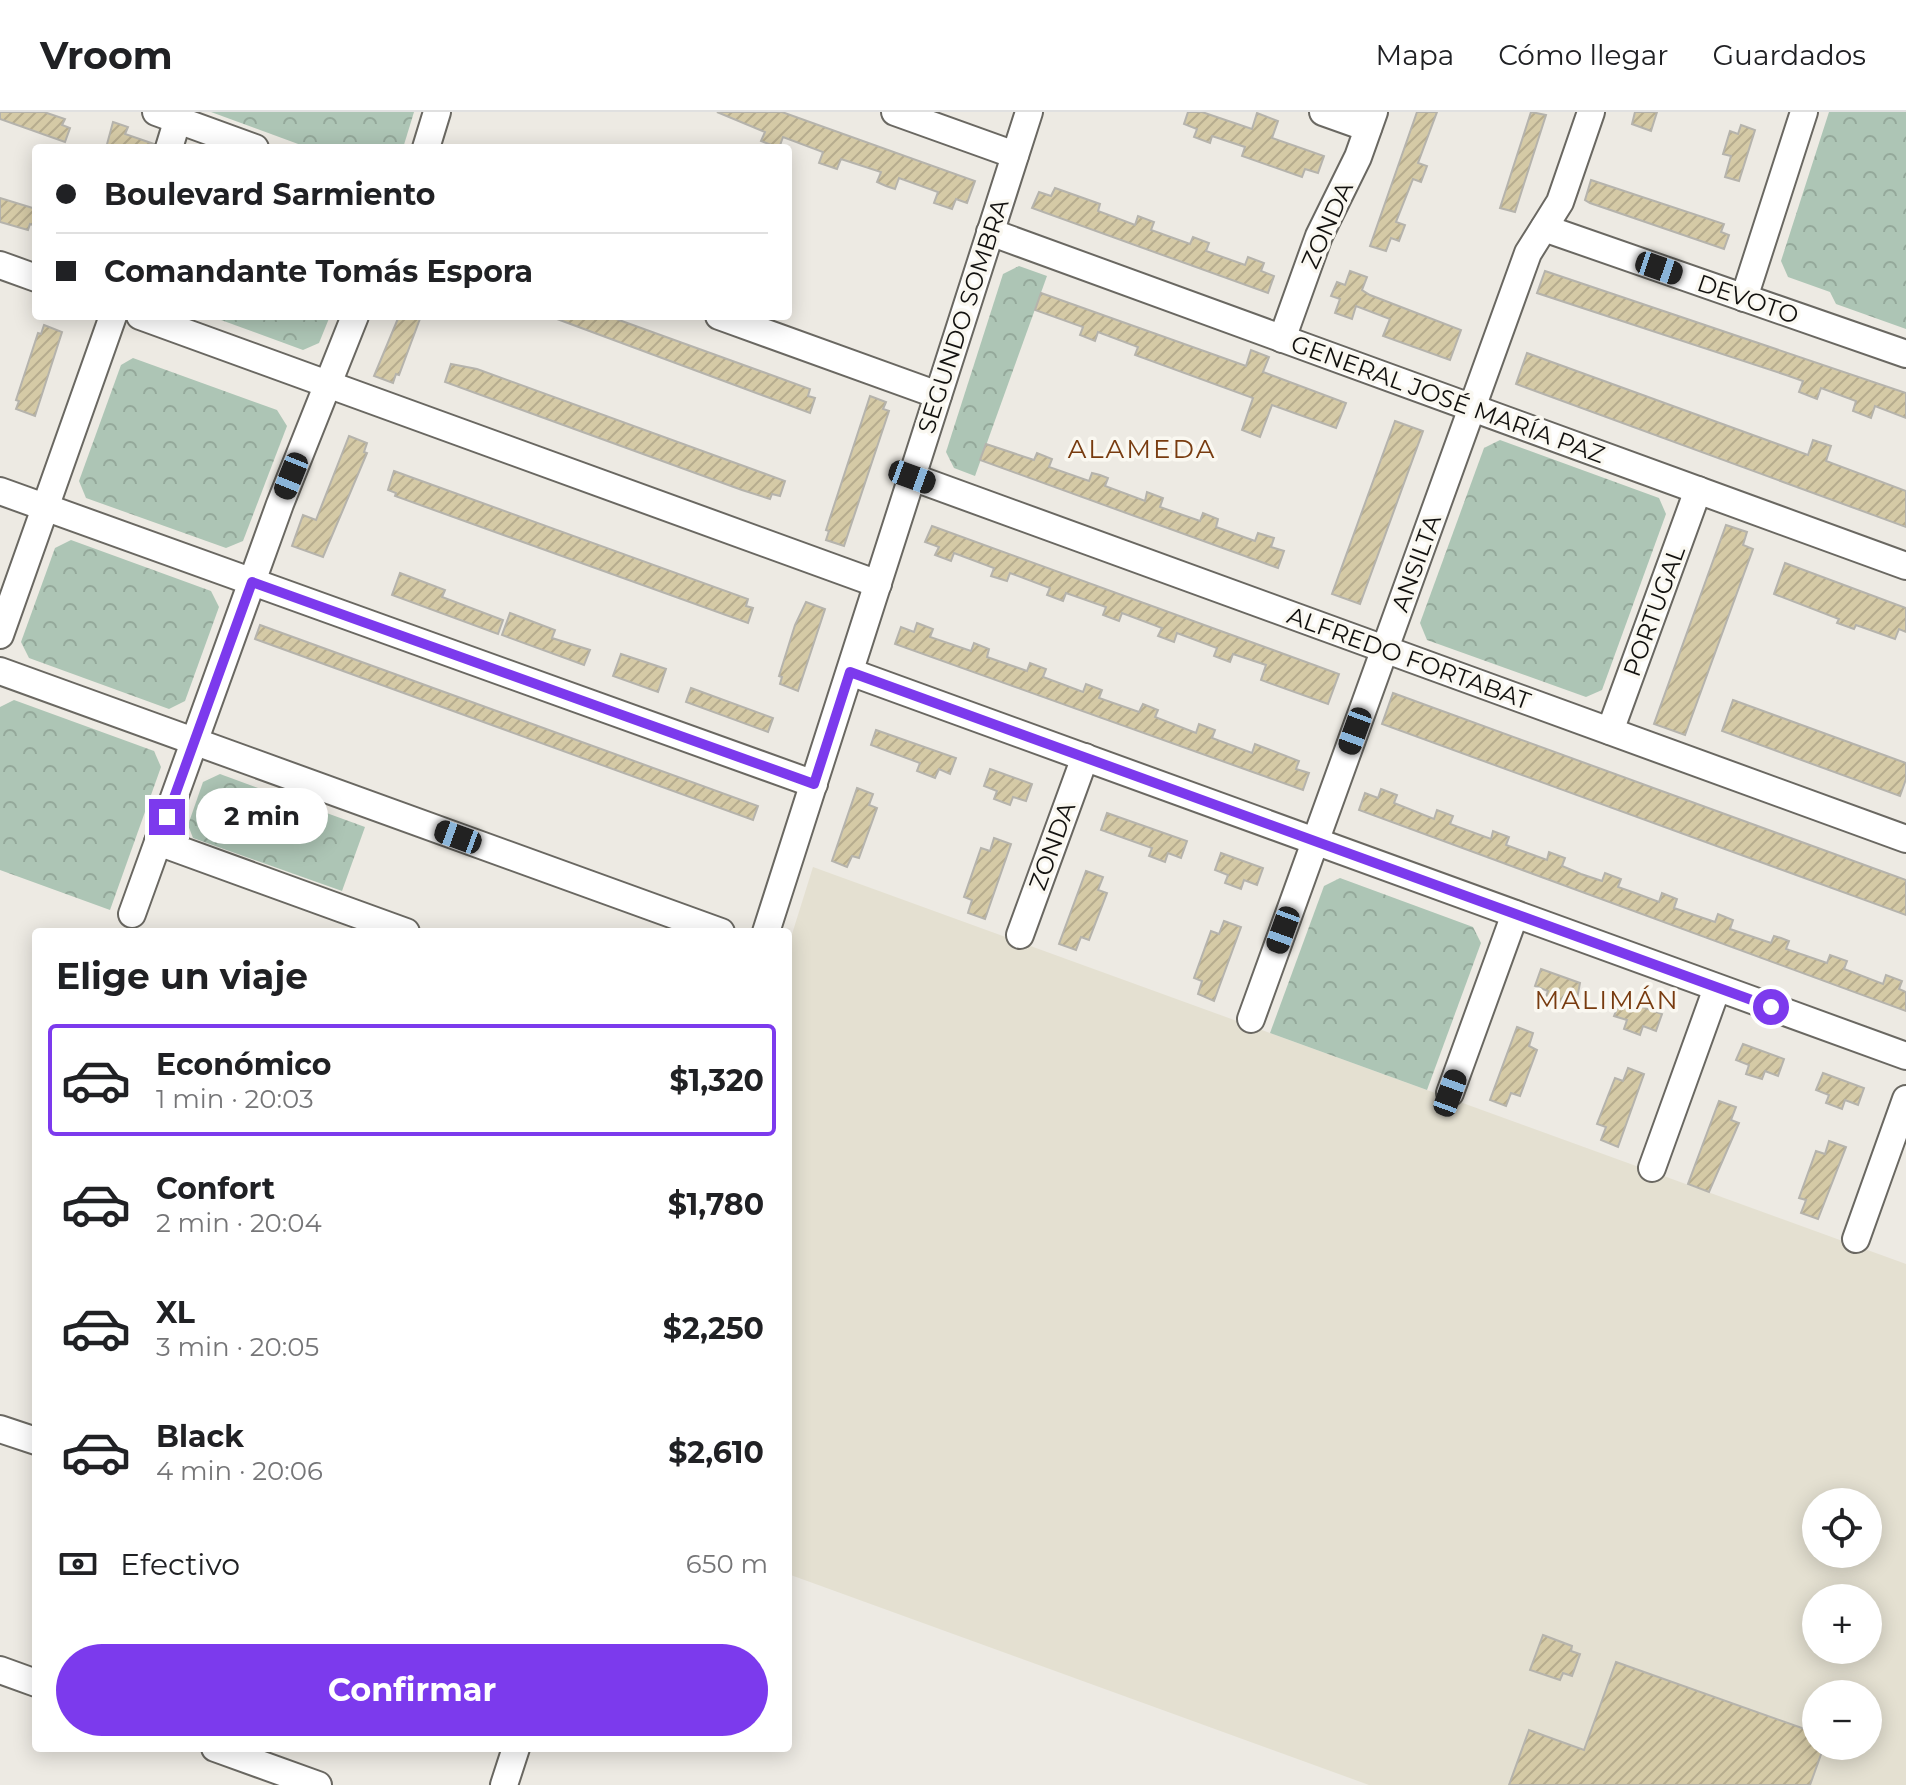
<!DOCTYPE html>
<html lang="es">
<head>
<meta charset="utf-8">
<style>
	body { margin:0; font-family:Montserrat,sans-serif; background:#f6f6f6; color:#202124; height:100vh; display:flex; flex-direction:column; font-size:30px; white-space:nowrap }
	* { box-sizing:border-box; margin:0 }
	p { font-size:26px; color:#757577 }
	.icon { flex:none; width:44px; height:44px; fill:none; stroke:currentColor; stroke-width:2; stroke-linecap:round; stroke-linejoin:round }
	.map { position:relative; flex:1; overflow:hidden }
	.panel { position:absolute; left:32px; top:816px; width:760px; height:824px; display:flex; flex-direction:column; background:#fff; border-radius:8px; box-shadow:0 4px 20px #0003 }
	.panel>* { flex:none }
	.hud { position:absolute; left:32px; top:32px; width:760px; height:176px; border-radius:8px; box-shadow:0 4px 20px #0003; display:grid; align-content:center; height:176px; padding:0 24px; background:#fff }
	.buttons { position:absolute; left:1802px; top:1376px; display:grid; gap:16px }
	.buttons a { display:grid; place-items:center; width:80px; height:80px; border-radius:50%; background:#fff; box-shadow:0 4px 20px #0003; font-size:40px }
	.end { position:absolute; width:36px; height:36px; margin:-18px; border:10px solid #7c3aed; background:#fff; box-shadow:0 0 0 4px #fff }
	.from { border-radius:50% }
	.bubble { position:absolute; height:56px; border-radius:28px; background:#fff; box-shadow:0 4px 20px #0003; font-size:26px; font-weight:700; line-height:56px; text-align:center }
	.car { position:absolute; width:24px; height:48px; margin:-24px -12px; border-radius:10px; box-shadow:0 0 6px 2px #0007; background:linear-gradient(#222 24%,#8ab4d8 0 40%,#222 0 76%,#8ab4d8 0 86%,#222 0) }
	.hud b { display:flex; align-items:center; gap:28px; height:76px; font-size:30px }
	.hud b+b { border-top:2px solid #e0e0e0 }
	.hud i { width:20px; height:20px; background:#202124 }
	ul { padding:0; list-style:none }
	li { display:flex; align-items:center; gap:24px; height:112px; margin:0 16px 12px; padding:0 8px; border:4px solid transparent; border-radius:8px }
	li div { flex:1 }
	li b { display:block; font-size:30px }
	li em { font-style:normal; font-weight:700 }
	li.on { border-color:#7c3aed }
	li>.icon { width:72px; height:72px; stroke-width:1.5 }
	h2 { padding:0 24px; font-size:36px; line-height:96px }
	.pay { display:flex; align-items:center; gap:20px; height:88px; padding:0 24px; font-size:30px }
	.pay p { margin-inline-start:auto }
	.primary-button { display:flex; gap:16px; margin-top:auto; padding:16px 24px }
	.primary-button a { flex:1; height:92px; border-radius:48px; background:#7c3aed; color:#fff; font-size:32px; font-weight:700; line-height:92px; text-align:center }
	header { display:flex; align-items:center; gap:48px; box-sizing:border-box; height:112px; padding:0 40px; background:#fff; border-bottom:2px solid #e0e0e0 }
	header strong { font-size:38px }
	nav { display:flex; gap:44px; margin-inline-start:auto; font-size:28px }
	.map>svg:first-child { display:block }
</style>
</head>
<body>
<header>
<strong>Vroom</strong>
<nav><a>Mapa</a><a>Cómo llegar</a><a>Guardados</a></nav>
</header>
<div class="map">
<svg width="1906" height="1673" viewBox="0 0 1906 1673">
	<defs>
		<pattern id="park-crowns" width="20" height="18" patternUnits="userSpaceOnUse" patternTransform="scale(2)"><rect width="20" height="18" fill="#adc5b5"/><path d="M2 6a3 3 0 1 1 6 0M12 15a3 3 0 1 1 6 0" fill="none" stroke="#94a89a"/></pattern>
		<pattern id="building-hatch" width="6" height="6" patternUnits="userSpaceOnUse" patternTransform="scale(2)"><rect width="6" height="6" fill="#d5caa6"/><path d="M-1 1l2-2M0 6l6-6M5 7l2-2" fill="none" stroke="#b6ac8e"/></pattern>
	</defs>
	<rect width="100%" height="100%" fill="#edeae3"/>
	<!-- built -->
	<path fill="#e4e0d1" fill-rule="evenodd" d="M813 755 1906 1152V1673H1369L788 1462V835ZM1816 1390H1868V1442H1816ZM1816 1486H1868V1538H1816ZM1816 1582H1868V1634H1816Z"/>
	<!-- park -->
	<g fill="url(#park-crowns)">
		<path d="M211 0H414L403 36H309Z"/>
		<path d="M1829 0H1906V217L1836 192 1830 180 1788 165 1781 149Z"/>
		<path d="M1019 154 1047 164 975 364 954 356 946 340 1003 162Z"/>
		<path d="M210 204H330L319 231 303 238Z"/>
		<path d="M133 246 277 298 287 314 243 429 226 436 86 386 79 369 121 253Z"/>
		<path d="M1500 328 1659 386 1666 402 1602 578 1586 585 1427 528 1420 511 1484 336Z"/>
		<path d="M71 428 211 479 219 495 185 589 169 597 29 546 21 530 55 436Z"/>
		<path d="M14 588 154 639 161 655 110 798 0 758V595Z"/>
		<path d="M220 662 365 715 342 779 193 726 188 713 203 670Z"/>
		<path d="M1340 766 1473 815 1481 831 1427 978 1270 921 1324 774Z"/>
	</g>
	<!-- building -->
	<g fill="url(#building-hatch)" stroke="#b5b3ac" stroke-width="2">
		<path d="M0 0H44L65 7 62 13 70 16 65 30 0 7Z"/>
		<path d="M717 0H782L975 69 967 91 956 87 952 97 934 91 938 80 899 66 895 77 886 74 877 70 881 60 841 47 837 57 819 51 823 40 783 25 779 36 761 29 765 20Z"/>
		<path d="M1188 0H1202L1252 17 1257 1 1278 9 1272 26 1324 44 1318 61 1305 57 1302 65 1242 44 1245 35 1212 24 1210 31 1194 25 1197 17 1184 12Z"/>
		<path d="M1417 0H1437L1418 51 1427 54 1421 70 1413 67 1396 110 1405 113 1399 129 1391 126 1386 139 1370 134Z"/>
		<path d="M1531 0 1546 3 1515 100 1500 96Z"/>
		<path d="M1635 0H1657L1651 19 1632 12Z"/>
		<path d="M113 10 128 15 125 22 154 32 153 36H106Z"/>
		<path d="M1741 13 1755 18 1739 69 1725 65 1731 44 1723 42 1730 19 1738 22Z"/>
		<path d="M1591 68 1724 112 1721 120 1729 123 1724 137 1590 91 1585 88Z"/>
		<path d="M1055 76 1100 92 1098 99 1135 113 1138 104 1154 110 1151 118 1190 132 1193 125 1209 131 1206 139 1245 153 1248 145 1264 151 1261 159 1274 164 1268 181 1032 96 1039 80 1051 84Z"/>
		<path d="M0 86 36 97V114L30 112 28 118 0 110Z"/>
		<path d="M1350 159 1367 165 1362 178 1370 183 1461 218 1450 248 1383 224 1390 207 1356 194 1352 207 1335 201 1340 187 1331 184 1337 170 1345 173Z"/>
		<path d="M1545 159 1906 281V306L1875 294 1871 306 1853 299 1856 289 1821 276 1817 287 1799 280 1803 269 1786 263 1537 181Z"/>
		<path d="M1041 181 1246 254 1251 238 1269 245 1263 260 1346 291 1336 316 1272 293 1260 325 1242 318 1253 286 1135 243 1138 235 1098 220 1095 229 1080 223 1083 215 1035 198Z"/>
		<path d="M399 204H421L399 263 396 262 393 271 374 264Z"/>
		<path d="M549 204H608L810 277 808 284 815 286 810 301Z"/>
		<path d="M44 213 62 220 35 304 16 297 19 289 16 288 38 221 41 222Z"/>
		<path d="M1527 241 1808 343 1813 328 1831 334 1826 349 1906 379V415L1516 272Z"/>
		<path d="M451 252 477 257 785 369 780 384 772 382 770 387 742 378 445 270Z"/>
		<path d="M870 284 886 290 883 297 889 299 844 434 826 428 829 419 826 418Z"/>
		<path d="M1395 309 1423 319 1360 492 1332 482Z"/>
		<path d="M349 324 367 331 364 340 367 341 323 445 292 434 303 403 316 408Z"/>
		<path d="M986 332 1034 348 1037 341 1052 347 1049 355 1089 369 1092 361 1100 363 1108 366 1105 374 1145 389 1147 380 1163 386 1160 395 1200 409 1203 401 1218 407 1216 415 1255 429 1258 421 1274 426 1271 435 1284 439 1278 456 980 348Z"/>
		<path d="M394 359 748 487 746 494 753 496 748 511 395 384 396 381 388 378Z"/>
		<path d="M1726 413 1747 420 1743 433 1753 437 1685 623 1654 612Z"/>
		<path d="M932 414 1339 562 1328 592 1261 568 1266 553 1233 542 1230 550 1214 544 1217 536 1177 521 1174 530 1158 524 1162 516 1122 501 1119 509 1103 503 1106 495 1066 481 1063 489 1047 483 1050 476 1010 461 1007 469 991 464 994 456 954 441 951 449 935 443 939 435 925 430Z"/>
		<path d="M1785 451 1906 496V520L1899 517 1895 527 1856 513 1854 517 1837 511 1839 507 1774 482Z"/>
		<path d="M400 461 445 478 442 485 503 508 498 522 392 483Z"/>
		<path d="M806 490 825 497 798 579 780 572 782 565 779 564 795 513Z"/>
		<path d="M510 501 555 518 552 526 590 538 584 553 502 523Z"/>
		<path d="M917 511 933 517 930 525 971 539 974 531 989 537 987 545 1027 559 1030 551 1046 557 1043 565 1083 580 1086 572 1102 578 1099 586 1139 600 1143 592 1158 598 1155 605 1196 621 1199 612 1215 618 1212 626 1252 641 1255 632 1299 649 1296 657 1309 661 1303 678 895 532 901 515 914 520Z"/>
		<path d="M260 513 758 694 753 708 255 527Z"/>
		<path d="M621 542 666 557 658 580 613 564Z"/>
		<path d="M691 576 773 606 768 620 686 590Z"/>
		<path d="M1393 581 1906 768V803L1382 612Z"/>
		<path d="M1733 588 1906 651V667L1900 684 1722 619Z"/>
		<path d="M876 618 956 646 950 662 939 657 935 666 917 659 920 651 871 633Z"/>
		<path d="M990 657 1032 672 1026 689 1013 685 1010 693 994 687 997 679 984 674Z"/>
		<path d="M857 676 873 682 869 693 877 696 859 746 852 744 847 755 832 749Z"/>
		<path d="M1381 677 1397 683 1394 691 1434 707 1437 698 1453 704 1450 712 1491 727 1493 719 1509 725 1506 733 1547 748 1549 740 1565 746 1562 754 1581 762 1602 769 1605 761 1621 767 1618 775 1635 781 1659 790 1662 781 1677 787 1674 796 1715 810 1718 802 1733 808 1730 817 1771 831 1774 824 1781 826 1789 829 1786 837 1827 851 1830 843 1847 849 1844 857 1883 872 1886 863 1902 869 1899 877 1906 880V899L1359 698 1365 681 1378 686Z"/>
		<path d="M1107 701 1187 729 1181 746 1168 741 1165 750 1149 744 1152 736 1101 718Z"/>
		<path d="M994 726 1011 732 985 807 968 801 972 788 964 785 981 736 990 739Z"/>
		<path d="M1221 741 1263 756 1257 773 1244 768 1241 777 1225 771 1228 763 1215 758Z"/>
		<path d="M1086 759 1103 765 1098 778 1107 781 1089 828 1081 825 1076 838 1059 832Z"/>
		<path d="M1224 809 1241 815 1214 889 1198 882 1202 869 1194 866 1211 819 1219 822Z"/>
		<path d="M1541 857 1580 871 1577 887 1564 884 1560 892 1545 887 1548 879 1535 874Z"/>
		<path d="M1621 887 1662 902 1656 919 1643 914 1640 923 1624 917 1627 908 1614 904Z"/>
		<path d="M1517 915 1533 921 1529 934 1537 938 1520 984 1511 981 1506 994 1490 988Z"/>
		<path d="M1743 932 1784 947 1778 964 1765 959 1762 967 1746 962 1749 953 1736 948Z"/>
		<path d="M1628 956 1644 962 1618 1035 1601 1028 1606 1015 1597 1012 1615 966 1623 969Z"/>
		<path d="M1823 961 1864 976 1858 993 1845 988 1842 997 1826 991 1829 983 1816 978Z"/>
		<path d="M1719 989 1736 995 1731 1008 1739 1011 1709 1080 1688 1072Z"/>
		<path d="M1829 1029 1846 1035 1818 1107 1801 1101 1806 1088 1799 1086 1816 1039 1825 1042Z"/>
		<path d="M1543 1523 1572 1534 1571 1539 1580 1542 1572 1564 1563 1561 1560 1568 1530 1558Z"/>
		<path d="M1616 1550 1816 1621V1634H1824L1810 1673H1509L1529 1618 1584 1638Z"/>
	</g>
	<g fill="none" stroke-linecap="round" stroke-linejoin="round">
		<!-- minor casing -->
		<g stroke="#6a6862" stroke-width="30">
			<g id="minor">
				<path d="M156 0 255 36"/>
				<path d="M895 0 1015 43"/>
				<path d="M1323 0 1368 16"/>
				<path d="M169 36 180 0"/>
				<path d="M426 36 437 0"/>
				<path d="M1544 116 1906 242"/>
				<path d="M990 120 1906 454"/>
				<path d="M0 153 36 166"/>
				<path d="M1744 186 1804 0"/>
				<path d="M140 204 878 472"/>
				<path d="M719 204 938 283"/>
				<path d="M1282 227 1319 124 1358 45 1374 0"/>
				<path d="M912 365 1906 727"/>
				<path d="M0 379 814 672"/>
				<path d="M0 523 113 204"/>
				<path d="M0 559 721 820"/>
				<path d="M850 560 1906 944"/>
				<path d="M1610 619 1698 378"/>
				<path d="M158 730 406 820"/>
				<path d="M132 802 280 392 355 204"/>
				<path d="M766 820 1029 0"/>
				<path d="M1020 823 1085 645"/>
				<path d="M1251 907 1528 141 1560 90 1591 0"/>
				<path d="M1450 981 1515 802"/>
				<path d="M1652 1056 1717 876"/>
				<path d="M1856 1127 1906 987"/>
				<path d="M0 1317 36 1329"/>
				<path d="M0 1558 36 1571"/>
				<path d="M215 1636 318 1673"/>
				<path d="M504 1673 516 1636"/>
			</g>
		</g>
		<!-- minor -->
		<use href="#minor" stroke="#fff" stroke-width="26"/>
	</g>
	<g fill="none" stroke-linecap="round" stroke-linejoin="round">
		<!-- route -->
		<path stroke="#7c3aed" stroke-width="10" d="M167 705 252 470 814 672 850 560 1771 895"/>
	</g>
	<g text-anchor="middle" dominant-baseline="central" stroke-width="7" stroke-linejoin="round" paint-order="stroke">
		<!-- street labels -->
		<g font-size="24" fill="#12110f" stroke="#faf8f1">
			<text transform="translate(1327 113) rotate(-66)">ZONDA</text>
			<text transform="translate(1748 187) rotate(19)">DEVOTO</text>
			<text transform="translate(963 204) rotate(-72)">SEGUNDO SOMBRA</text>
			<text transform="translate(1448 287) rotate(20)">GENERAL JOSÉ MARÍA PAZ</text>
			<text transform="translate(1416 451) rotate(-70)">ANSILTA</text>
			<text transform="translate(1654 499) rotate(-70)">PORTUGAL</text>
			<text transform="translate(1409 546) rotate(20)">ALFREDO FORTABAT</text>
			<text transform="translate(1052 734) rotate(-70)">ZONDA</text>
		</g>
		<!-- neighbourhood labels -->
		<g font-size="26" letter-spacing="2" fill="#783b0f" stroke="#faf8f1">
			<text x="1142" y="337">ALAMEDA</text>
			<text x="1607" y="888">MALIMÁN</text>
		</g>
	</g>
</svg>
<div class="buttons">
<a><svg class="icon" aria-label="locate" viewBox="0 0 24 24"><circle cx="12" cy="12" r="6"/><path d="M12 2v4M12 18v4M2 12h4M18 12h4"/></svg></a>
<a>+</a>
<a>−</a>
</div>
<i class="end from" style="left:1771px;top:895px"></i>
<i class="end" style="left:167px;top:705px"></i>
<div class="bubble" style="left:196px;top:676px;width:132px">2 min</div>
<i class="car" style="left:1659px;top:156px;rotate:109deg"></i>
<i class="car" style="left:291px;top:364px;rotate:202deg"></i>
<i class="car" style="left:912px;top:365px;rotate:110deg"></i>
<i class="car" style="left:1355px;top:619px;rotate:200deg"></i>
<i class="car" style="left:458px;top:725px;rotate:290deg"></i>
<i class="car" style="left:1283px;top:818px;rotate:200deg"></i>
<i class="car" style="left:1450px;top:981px;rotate:20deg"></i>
<div class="hud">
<b><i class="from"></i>Boulevard Sarmiento</b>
<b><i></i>Comandante Tomás Espora</b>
</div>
<section class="panel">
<h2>Elige un viaje</h2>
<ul>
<li class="on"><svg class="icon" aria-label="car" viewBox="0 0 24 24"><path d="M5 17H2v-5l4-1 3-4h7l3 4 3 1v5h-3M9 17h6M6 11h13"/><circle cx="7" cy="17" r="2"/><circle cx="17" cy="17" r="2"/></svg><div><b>Económico</b><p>1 min · 20:03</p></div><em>$1,320</em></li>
<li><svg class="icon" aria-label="car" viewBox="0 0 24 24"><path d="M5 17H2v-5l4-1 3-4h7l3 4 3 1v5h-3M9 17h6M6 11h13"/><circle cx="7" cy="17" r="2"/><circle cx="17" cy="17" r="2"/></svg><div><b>Confort</b><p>2 min · 20:04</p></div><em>$1,780</em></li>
<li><svg class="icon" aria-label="car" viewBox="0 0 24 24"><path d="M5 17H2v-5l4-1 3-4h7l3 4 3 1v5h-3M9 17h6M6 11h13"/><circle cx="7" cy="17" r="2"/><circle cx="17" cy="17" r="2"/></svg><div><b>XL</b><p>3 min · 20:05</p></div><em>$2,250</em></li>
<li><svg class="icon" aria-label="car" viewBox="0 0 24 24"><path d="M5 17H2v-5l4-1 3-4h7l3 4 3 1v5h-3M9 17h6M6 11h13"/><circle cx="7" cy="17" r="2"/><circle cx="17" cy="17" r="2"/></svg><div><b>Black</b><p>4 min · 20:06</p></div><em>$2,610</em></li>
</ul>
<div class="pay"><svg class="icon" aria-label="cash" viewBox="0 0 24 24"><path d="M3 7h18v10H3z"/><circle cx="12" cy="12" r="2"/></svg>Efectivo<p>650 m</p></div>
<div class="primary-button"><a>Confirmar</a></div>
</section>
</div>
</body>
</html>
